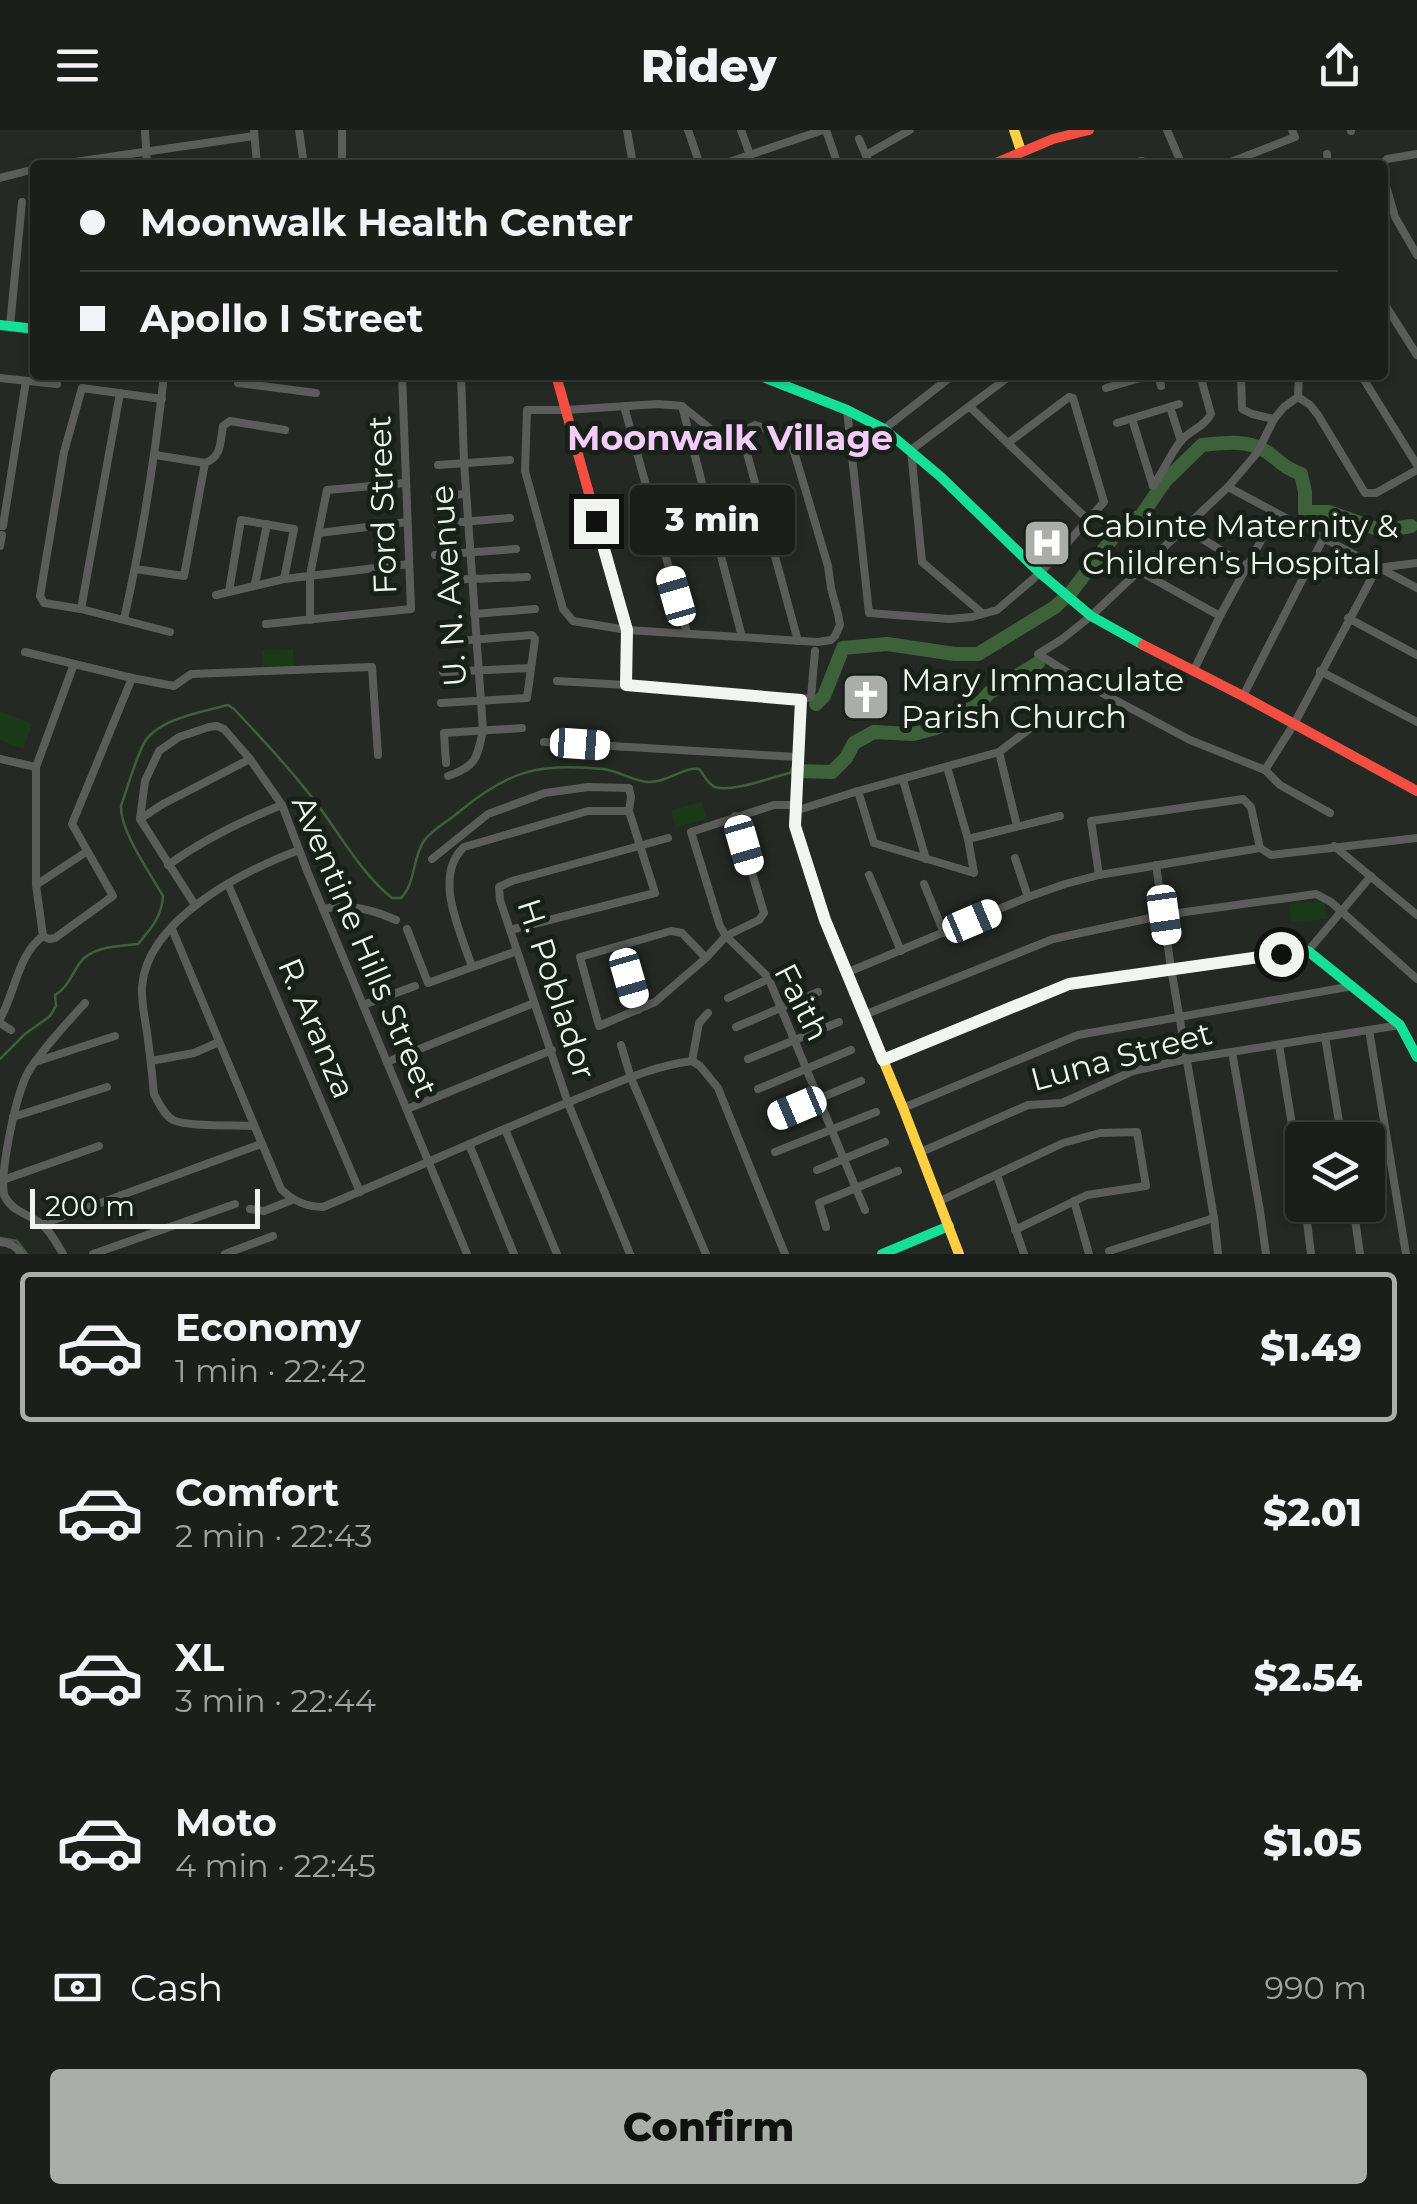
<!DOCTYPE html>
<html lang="en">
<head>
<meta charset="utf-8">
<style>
	body { margin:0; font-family:Montserrat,sans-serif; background:#282c27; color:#f1f3f6; height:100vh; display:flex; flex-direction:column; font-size:38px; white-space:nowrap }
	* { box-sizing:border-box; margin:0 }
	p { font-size:32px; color:#a0a2a2 }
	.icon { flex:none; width:55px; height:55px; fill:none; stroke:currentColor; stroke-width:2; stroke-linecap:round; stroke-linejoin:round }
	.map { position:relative; height:1124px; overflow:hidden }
	.sheet { display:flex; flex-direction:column; background:#1b1f1a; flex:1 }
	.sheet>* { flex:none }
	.banner { position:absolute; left:30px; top:30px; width:1358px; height:220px; border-radius:10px; box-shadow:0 2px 8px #0004,0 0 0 2px #393d39; display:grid; align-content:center; height:220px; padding:0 50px; background:#1b1f1a }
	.buttons { position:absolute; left:1285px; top:992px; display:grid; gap:20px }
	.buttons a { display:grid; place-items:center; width:100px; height:100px; border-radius:10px; background:#1b1f1a; box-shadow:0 2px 8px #0004,0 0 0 2px #393d39; font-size:50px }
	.scale { position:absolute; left:30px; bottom:25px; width:230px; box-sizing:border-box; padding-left:10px; border:5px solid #f0f6ef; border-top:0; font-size:28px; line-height:35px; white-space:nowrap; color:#f0f6ef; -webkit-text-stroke:8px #182117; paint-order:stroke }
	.end { position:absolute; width:45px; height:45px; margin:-22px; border:12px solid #f0f6ef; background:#111; box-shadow:0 0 0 5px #111 }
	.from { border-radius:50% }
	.bubble { position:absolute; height:70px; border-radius:10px; background:#1b1f1a; box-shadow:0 2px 8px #0004,0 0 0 2px #393d39; font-size:32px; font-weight:800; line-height:70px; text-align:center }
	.car { position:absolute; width:30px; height:60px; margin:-30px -15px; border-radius:12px; box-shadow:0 0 8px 2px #0007; background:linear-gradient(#fff 24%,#345 0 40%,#fff 0 76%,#345 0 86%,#fff 0) }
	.banner b { display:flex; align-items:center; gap:35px; height:95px; font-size:38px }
	.banner b+b { border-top:2px solid #393d39 }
	.banner i { width:25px; height:25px; background:#f1f3f6 }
	ul { padding:18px 0 0; list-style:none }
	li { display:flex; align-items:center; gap:30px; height:150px; margin:0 20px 15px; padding:0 30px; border:5px solid transparent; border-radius:10px }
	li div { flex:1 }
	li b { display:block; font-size:38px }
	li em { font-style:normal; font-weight:800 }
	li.on { border-color:#a9aea8 }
	li>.icon { width:90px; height:90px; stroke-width:1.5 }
	.pay { display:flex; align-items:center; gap:25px; height:110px; padding:0 50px; font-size:38px }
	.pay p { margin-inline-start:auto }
	.button { display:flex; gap:20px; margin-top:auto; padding:20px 50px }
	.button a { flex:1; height:115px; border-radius:10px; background:#a9aea8; color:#111; font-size:40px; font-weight:800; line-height:115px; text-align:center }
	header { display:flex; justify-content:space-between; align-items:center; height:130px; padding:0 50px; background:#1b1f1a; font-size:45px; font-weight:800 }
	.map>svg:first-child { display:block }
</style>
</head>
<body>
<header><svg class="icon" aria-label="menu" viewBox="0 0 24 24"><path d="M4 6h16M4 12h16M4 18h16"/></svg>Ridey<svg class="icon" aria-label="share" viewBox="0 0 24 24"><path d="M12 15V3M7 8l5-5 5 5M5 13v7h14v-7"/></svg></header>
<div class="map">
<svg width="1417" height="1124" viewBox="0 0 1417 1124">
	<rect width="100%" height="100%" fill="#242923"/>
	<!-- green -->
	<g fill="#1a3a17">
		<path d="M293 519 294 539 262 540V520Z"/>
		<path d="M0 581 32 594 23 619 0 610Z"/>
		<path d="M702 672 707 689 676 697 671 680Z"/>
		<path d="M1325 771 1326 789 1291 792 1289 774Z"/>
	</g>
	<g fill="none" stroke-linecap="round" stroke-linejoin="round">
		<!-- stream -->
		<g stroke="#3d6139" stroke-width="2.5">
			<path d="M0 929 25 904 50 886 56 876 55 865C68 857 71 846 79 834 91 816 119 816 138 814 151 799 162 786 163 766 150 743 120 701 121 676 128 656 134 634 143 615 156 589 202 582 228 575L234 579C264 611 294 643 320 678 343 709 362 744 392 768H401C416 753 412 728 424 711 432 699 449 691 460 681 510 640 539 633 603 639 619 641 633 651 648 652 667 653 685 636 699 639 704 644 707 654 715 657 733 663 774 646 794 642"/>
			<path d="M0 1108 17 1111 27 1124"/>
		</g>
		<!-- river -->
		<g stroke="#3d6139" stroke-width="14">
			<path d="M816 574 824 566 843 518 887 514 955 524H978L1055 477 1072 461 1124 393 1141 386 1165 351 1202 315C1223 313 1248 309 1267 322 1281 332 1283 337 1301 344L1305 362V382H1329L1383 401 1411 396"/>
			<path d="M797 641 832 642 846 628 854 613 874 602 913 604 936 598 963 584 982 571 989 563 1038 533"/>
		</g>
		<!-- street -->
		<g stroke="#5b5d5b" stroke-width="8">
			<path d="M145 0 147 35"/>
			<path d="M254 0 257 35"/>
			<path d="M299 0 304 35"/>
			<path d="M342 0V35"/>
			<path d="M627 0 633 35"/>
			<path d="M688 0 698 29V35"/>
			<path d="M741 0 750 25"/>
			<path d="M826 0 838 35"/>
			<path d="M1167 0 1182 35"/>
			<path d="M1351 0V1"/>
			<path d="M859 9 870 35"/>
			<path d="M1327 24 1328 35"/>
			<path d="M866 25 910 0"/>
			<path d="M732 31 823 0"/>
			<path d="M54 35 254 6"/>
			<path d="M1123 35 1142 31"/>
			<path d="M1223 35 1295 7 1292 0"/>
			<path d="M1382 35 1387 29 1417 24"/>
			<path d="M1382 42 1395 87 1417 125"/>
			<path d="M0 48 35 39"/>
			<path d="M1382 170 1417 225"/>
			<path d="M10 196 22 72"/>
			<path d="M1158 245 1161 256"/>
			<path d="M1241 245 1242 279 1252 284 1274 289"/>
			<path d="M1299 245 1298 267 1284 277 1274 289 1257 323 1228 357 1091 486 1061 510 1038 524 1089 556 1190 610 1265 640 1280 655 1330 683"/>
			<path d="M1361 245 1417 335"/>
			<path d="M0 248 57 254"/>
			<path d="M238 253 316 263"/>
			<path d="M1106 258 1151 245"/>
			<path d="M1298 267 1310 275 1318 285 1365 363H1376L1417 340"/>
			<path d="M162 269 82 258 64 322 40 466 44 473 81 479 170 502"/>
			<path d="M624 276 687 503"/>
			<path d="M682 276 742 507"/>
			<path d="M970 277 1087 389"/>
			<path d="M1170 277 1181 311"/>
			<path d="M847 280 869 483 949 489 972 487 997 480 1040 443 1104 372 1073 268 1069 267 1008 313"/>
			<path d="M1132 289 1153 356"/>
			<path d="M1117 293 1179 274"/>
			<path d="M884 299 953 245"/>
			<path d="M741 301 798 511"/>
			<path d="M790 308 828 436 831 458 838 484 840 495 835 506 831 510 818 512 627 500 573 491 563 479 525 341 527 280H566L658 274 682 276 717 304 730 307 755 295 816 316"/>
			<path d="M205 333C222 327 220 312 223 296L230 291 285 300"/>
			<path d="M438 335 510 330"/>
			<path d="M1153 356C1163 342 1170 325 1180 312 1189 300 1204 298 1211 284L1200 245"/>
			<path d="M1228 357 1417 458"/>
			<path d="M435 366 466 364"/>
			<path d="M437 394 510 388"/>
			<path d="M0 396H3L26 251"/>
			<path d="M1185 398 1246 436"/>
			<path d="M319 403 407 392"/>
			<path d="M0 416 2 405"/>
			<path d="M435 425 516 419"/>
			<path d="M135 439 184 446 205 333 155 325"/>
			<path d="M1141 442 1220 486"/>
			<path d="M445 450 527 447"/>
			<path d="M255 454 267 394"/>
			<path d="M229 461 241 390 294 399 284 449"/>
			<path d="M216 465 284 449 409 434"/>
			<path d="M81 479 120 263"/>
			<path d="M982 483 922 432 911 320 1011 245"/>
			<path d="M474 484 535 479"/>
			<path d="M1348 488 1417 525"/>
			<path d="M124 489C142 409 155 327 164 245"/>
			<path d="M310 490V445L327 360 405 353"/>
			<path d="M266 494 411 479 402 245"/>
			<path d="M25 522 132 548 174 556 191 544 372 537 378 625"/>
			<path d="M1320 541 1417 592"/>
			<path d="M443 542 531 538"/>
			<path d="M1193 542 1220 486 1276 383"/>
			<path d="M557 551 626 555"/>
			<path d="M1243 566 1324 407"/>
			<path d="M801 570 811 567 815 521"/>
			<path d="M441 573 527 568 535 509 532 505 445 512"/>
			<path d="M544 612 797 627"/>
			<path d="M999 622 1017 696"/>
			<path d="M0 629 36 637"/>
			<path d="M446 633 444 603 522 598"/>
			<path d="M1265 640 1294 594 1377 438 1417 433"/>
			<path d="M448 646C477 636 477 628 483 600L464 332 461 245"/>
			<path d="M903 650 926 729"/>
			<path d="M858 661 874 713 974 743 968 709 947 637"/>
			<path d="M795 675H774L691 702 720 796 726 806 768 847 865 1080"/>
			<path d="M795 681 858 661 999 622 1032 597"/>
			<path d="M140 689 163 674 250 629"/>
			<path d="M968 709 1060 686"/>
			<path d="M1334 716 1417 785"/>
			<path d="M1015 728 1028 767"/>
			<path d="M432 729 488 684 545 663 588 657 629 658 631 667 629 681 655 763 510 800"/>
			<path d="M168 735C204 709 241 691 282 675"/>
			<path d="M1156 735 1171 838 1214 1088 1218 1124"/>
			<path d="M869 745 901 821"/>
			<path d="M1099 745 1091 691 1243 669 1251 677 1260 718"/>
			<path d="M228 754 360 1062"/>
			<path d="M924 754 944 803"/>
			<path d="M36 755 86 722"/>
			<path d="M195 775 140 689 145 651 159 621 179 607 209 597 217 596 224 599 250 629 282 675 308 743 467 1124"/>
			<path d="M323 779C347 773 374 780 396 790"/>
			<path d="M172 799 281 1059C293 1071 306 1077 323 1077 407 1042 490 1004 574 970 612 955 651 936 692 931L700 936 718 958 785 1124"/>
			<path d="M407 799 428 853 517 821"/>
			<path d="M43 806 49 809 55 808 113 766 72 694 132 548"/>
			<path d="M43 806 36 755V637L74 534"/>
			<path d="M620 816 638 880"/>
			<path d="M1308 821 1371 746"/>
			<path d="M706 828 682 803 671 801 580 827 599 896 655 872 706 828 726 806 759 790 764 783 735 686"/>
			<path d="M472 837C461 802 432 747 464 717L588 681H629"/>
			<path d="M846 843 1028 767 1065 754 1099 745 1260 718 1271 725 1417 708"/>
			<path d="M728 868 794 837"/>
			<path d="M363 875 415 856"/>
			<path d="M864 885 1053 809 1164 785 1316 764 1331 772 1417 849"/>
			<path d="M0 889C15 863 18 824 43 806"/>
			<path d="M0 893 11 900"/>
			<path d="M736 897 818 862"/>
			<path d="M1369 900 1406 1124"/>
			<path d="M1325 907 1342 1010"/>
			<path d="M621 915 631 948 706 1124"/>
			<path d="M1279 915 1302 1056"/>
			<path d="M1232 922 1260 1081 1266 1124"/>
			<path d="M748 929 839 892"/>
			<path d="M151 931 194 923 219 912"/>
			<path d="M692 931 699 893 708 883"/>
			<path d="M35 932 115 906"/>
			<path d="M387 932 534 873"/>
			<path d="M758 959 851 920"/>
			<path d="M903 978 1078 905 1353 856"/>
			<path d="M407 979 552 920"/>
			<path d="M13 987 107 957"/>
			<path d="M775 987 861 951"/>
			<path d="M253 996C235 995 188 997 173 990 164 985 159 973 154 964 152 944 150 923 147 903 145 888 141 871 142 856 148 789 243 741 299 720"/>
			<path d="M505 999 557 1124"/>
			<path d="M469 1014 514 1124"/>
			<path d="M775 1022 876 982"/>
			<path d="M921 1022 1028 975 1062 973 1133 941 1187 929 1400 895"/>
			<path d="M817 1040 885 1012"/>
			<path d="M997 1045 1024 1124"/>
			<path d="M0 1051 99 1016"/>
			<path d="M940 1071 1063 1013 1100 1003 1137 1002 1146 1056 1087 1065 1015 1100"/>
			<path d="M1074 1071 1089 1124"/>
			<path d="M1305 1075 1311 1124"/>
			<path d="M1353 1075 1360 1124"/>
			<path d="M250 1079 264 1081 292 1070"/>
			<path d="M43 1094 261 1014"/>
			<path d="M826 1097 819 1073 898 1041"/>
			<path d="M0 1112C10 1113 16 1116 21 1124"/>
			<path d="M1109 1121 1214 1088"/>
			<path d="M63 1124C57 1114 50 1100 40 1093 27 1083 12 1082 4 1065 0 1041 16 961 30 939 46 915 66 894 85 873"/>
			<path d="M93 1124 235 1074"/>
			<path d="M225 1124 273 1106"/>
			<path d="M630 1124 568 973 500 770 499 757 512 751 668 708"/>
		</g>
		<!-- fast -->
		<g stroke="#16e098" stroke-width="10">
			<path d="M0 195 35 199"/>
			<path d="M758 245 847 280 884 299 941 347 1040 443 1091 486 1143 515"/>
			<path d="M883 929 1069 854 1308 821 1400 895 1417 927"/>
			<path d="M882 1124 949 1096"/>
		</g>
		<!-- slow -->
		<g stroke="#ffcf43" stroke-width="10">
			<path d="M1014 0 1021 21"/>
			<path d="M797 650 795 696 825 790 903 978 959 1124"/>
		</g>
		<!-- jam -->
		<g stroke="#f24e42" stroke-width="10">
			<path d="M991 35 1053 9 1089 0"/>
			<path d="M556 245 627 500 626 555 801 570 797 650"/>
			<path d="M1143 515 1243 566 1417 661"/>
		</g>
	</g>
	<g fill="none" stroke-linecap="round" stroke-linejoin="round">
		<!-- route -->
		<path stroke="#f0f6ef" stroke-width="12" d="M596 391 627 500 626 555 801 570 795 696 825 790 883 930 1069 854 1281 824"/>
	</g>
	<!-- icons -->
	<defs>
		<g id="hospital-square" transform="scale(2.5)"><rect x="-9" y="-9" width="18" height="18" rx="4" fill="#a9aea8" stroke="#182117"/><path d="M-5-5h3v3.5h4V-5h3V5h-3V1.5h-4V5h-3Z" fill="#fff"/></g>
		<g id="church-square" transform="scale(2.5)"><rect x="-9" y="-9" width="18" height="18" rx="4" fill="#a9aea8" stroke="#182117"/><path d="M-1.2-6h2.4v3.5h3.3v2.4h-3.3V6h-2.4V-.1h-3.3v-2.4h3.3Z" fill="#fff"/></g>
	</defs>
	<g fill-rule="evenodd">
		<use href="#hospital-square" x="1047" y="413"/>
		<use href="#church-square" x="866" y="567"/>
	</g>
	<g text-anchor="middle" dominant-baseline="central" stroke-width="10" stroke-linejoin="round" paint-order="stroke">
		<!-- street labels -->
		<g font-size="32" fill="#f0f6ef" stroke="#182117">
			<text transform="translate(382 375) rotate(-92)">Ford Street</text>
			<text transform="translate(448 456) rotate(-94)">U. N. Avenue</text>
			<text transform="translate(365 816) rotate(67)">Aventine Hills Street</text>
			<text transform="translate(557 859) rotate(72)">H. Poblador</text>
			<text transform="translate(802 872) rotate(63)">Faith</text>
			<text transform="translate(317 898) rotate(67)">R. Aranza</text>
			<text transform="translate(1121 926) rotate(-15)">Luna Street</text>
		</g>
		<!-- poi labels -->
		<g font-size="32" fill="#f0f6ef" stroke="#182117" text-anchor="start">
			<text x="1082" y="395">Cabinte Maternity &amp;<tspan x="1082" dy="37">Children's Hospital</tspan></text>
			<text x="901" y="549">Mary Immaculate<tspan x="901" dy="37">Parish Church</tspan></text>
		</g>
		<!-- neighbourhood labels -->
		<g font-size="35" font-weight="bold" fill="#f5cbfc" stroke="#182117">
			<text x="730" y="307">Moonwalk Village</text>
		</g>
	</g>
</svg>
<div class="buttons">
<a><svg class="icon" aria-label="layers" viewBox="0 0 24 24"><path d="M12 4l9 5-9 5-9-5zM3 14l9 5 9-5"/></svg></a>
</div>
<div class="scale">200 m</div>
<i class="end from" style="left:1281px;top:824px"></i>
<i class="end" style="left:596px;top:391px"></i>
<div class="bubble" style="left:630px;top:355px;width:165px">3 min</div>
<i class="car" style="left:676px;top:466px;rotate:344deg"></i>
<i class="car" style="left:580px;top:614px;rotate:94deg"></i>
<i class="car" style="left:744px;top:715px;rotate:164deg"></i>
<i class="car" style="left:1164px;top:785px;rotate:172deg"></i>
<i class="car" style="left:972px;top:791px;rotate:67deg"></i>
<i class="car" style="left:629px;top:848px;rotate:164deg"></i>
<i class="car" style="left:797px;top:978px;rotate:247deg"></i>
<div class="banner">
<b><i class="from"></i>Moonwalk Health Center</b>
<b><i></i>Apollo I Street</b>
</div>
</div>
<section class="sheet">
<ul>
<li class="on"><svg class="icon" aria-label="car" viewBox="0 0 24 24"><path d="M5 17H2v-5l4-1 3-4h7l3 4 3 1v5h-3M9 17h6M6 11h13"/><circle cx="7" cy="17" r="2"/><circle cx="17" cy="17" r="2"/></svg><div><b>Economy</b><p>1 min · 22:42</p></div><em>$1.49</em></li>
<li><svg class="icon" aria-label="car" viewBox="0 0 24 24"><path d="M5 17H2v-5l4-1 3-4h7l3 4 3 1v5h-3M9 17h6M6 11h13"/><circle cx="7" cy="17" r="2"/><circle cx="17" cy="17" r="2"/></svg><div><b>Comfort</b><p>2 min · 22:43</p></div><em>$2.01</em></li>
<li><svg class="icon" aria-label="car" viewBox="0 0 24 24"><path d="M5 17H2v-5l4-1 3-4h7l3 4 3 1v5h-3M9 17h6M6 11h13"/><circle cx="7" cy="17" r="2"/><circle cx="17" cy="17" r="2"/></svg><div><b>XL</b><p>3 min · 22:44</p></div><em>$2.54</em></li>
<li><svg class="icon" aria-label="car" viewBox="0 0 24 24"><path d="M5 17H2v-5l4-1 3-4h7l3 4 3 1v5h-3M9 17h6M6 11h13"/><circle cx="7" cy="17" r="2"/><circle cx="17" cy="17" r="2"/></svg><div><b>Moto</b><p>4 min · 22:45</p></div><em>$1.05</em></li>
</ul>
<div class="pay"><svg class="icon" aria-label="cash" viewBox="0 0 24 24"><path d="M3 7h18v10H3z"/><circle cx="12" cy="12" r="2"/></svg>Cash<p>990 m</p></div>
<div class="button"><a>Confirm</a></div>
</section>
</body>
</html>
